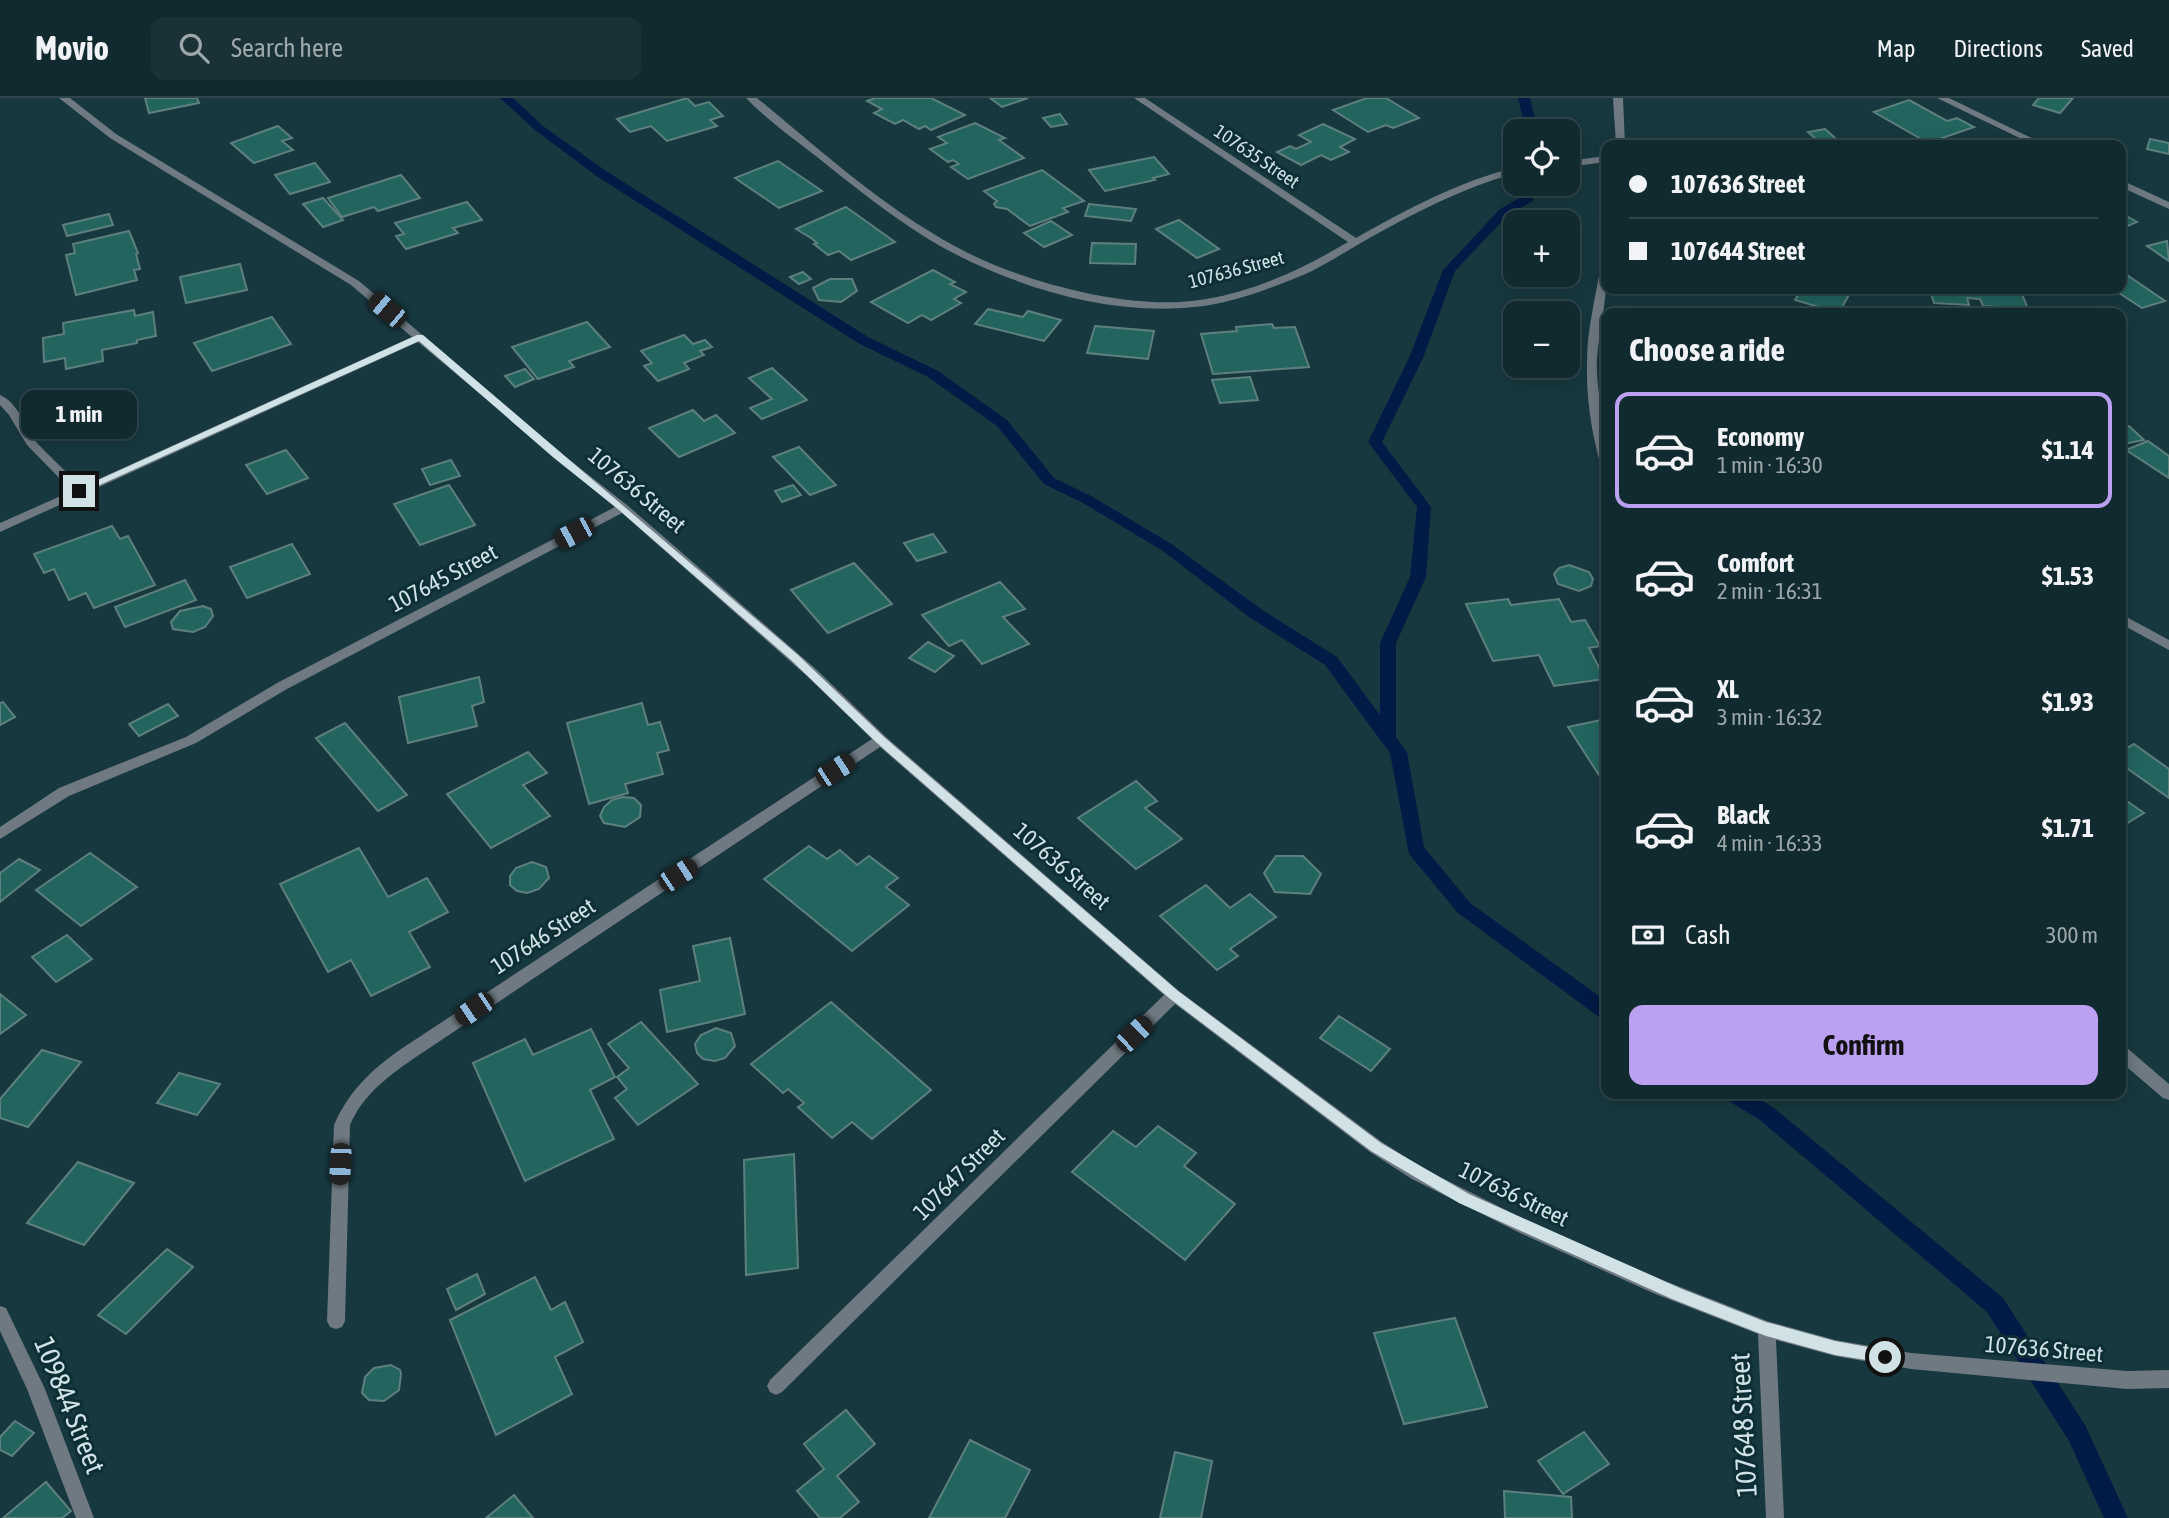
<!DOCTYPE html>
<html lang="en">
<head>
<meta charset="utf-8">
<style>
	body { margin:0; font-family:"Asap Condensed",sans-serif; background:#1a3237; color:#f1f3f6; height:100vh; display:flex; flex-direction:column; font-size:26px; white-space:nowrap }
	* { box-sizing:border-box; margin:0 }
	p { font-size:23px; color:#9ca7aa }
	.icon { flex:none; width:38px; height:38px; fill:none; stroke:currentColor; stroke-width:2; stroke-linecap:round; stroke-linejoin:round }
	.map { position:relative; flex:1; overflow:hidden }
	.side { position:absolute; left:1601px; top:210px; width:525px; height:791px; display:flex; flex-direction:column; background:#112a2f; border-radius:14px; box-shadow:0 4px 18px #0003,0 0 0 2px #30464b }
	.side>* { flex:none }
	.banner { position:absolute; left:1601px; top:42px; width:525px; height:154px; border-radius:14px; box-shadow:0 4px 18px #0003,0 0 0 2px #30464b; display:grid; align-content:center; height:154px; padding:0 28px; background:#112a2f }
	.tools { position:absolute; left:1503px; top:21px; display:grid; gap:14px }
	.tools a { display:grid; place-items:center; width:77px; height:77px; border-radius:14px; background:#112a2f; box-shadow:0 4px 18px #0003,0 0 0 2px #30464b; font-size:35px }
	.end { position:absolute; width:32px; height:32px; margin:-16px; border:9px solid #d0e2e6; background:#111; box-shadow:0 0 0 4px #111 }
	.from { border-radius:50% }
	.bubble { position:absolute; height:49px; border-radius:14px; background:#112a2f; box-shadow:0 4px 18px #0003,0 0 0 2px #30464b; font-size:23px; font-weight:700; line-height:49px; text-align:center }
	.car { position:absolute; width:21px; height:42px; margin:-21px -10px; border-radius:9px; box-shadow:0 0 5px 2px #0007; background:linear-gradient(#222 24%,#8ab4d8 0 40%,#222 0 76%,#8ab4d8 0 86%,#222 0) }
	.banner b { display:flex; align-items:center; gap:24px; height:66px; font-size:26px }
	.banner b+b { border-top:2px solid #30464b }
	.banner i { width:18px; height:18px; background:#f1f3f6 }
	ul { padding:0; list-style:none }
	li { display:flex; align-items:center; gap:21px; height:116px; margin:0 14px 10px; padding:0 14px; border:4px solid transparent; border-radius:14px }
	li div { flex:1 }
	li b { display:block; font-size:26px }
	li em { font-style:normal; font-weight:700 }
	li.on { border-color:#bca0f2 }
	li>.icon { width:63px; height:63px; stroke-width:1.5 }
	h2 { padding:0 28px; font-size:32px; line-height:84px }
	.pay { display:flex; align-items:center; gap:18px; height:77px; padding:0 28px; font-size:26px }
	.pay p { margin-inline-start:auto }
	.cta { display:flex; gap:14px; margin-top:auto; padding:14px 28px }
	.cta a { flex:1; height:80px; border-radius:14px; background:#bca0f2; color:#111; font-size:28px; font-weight:700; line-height:80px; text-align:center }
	header { display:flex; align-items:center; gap:42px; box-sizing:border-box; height:98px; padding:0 35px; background:#112a2f; border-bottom:2px solid #30464b }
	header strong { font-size:33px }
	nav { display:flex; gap:38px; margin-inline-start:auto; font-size:24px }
	.search { width:490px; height:63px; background:#1a3237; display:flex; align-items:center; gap:18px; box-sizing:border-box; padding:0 24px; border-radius:14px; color:#9ca7aa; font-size:26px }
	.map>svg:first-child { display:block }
</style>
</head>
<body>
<header>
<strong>Movio</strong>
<div class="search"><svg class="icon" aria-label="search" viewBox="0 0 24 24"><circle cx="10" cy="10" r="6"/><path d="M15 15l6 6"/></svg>Search here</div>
<nav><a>Map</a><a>Directions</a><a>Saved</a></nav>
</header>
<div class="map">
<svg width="2169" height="1420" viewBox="0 0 2169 1420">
	<rect width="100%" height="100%" fill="#17383f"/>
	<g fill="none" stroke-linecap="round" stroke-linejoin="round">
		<!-- stream -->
		<g fill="#021b46" fill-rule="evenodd">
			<path d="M500 0H513L543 28 606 73 868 239 938 273 1007 322 1054 380 1093 399 1173 447 1261 511 1337 559 1380 617V545L1410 479 1417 409 1368 344 1409 260 1443 172 1500 111 1525 97H1533V103L1508 117 1455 173 1423 260 1382 344 1431 409 1426 479 1396 545V639L1407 654 1424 749 1470 805 1606 903V921L1599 919 1458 815 1409 756 1390 655 1325 567 1249 519 1163 453 1083 405 1044 386 997 328 928 279 858 245 598 79 535 32Z"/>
			<path d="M1518 0H1530L1538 33H1526Z"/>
			<path d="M1724 996H1751L1774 1010 2003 1200 2085 1327 2128 1420H2104L2069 1343 1987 1214 1760 1022 1727 1002Z"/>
		</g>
	</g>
	<!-- building -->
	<g fill="#23645f" stroke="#5d807d" stroke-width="2">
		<path d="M145 0H197L199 5 149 15Z"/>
		<path d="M687 0 695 8 709 4 723 18 710 22 717 28 667 43 651 28 630 34 617 21Z"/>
		<path d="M875 0H931L965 17 931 32 925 28 919 31 903 22 895 26 874 15 882 11 867 3Z"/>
		<path d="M990 0H1028L1002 9Z"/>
		<path d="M1367 0H1386L1419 20 1393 30 1386 27 1368 34 1333 12Z"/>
		<path d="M2039 0H2073L2060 15 2033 7Z"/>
		<path d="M1909 2 1947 23 1957 20 1974 29 1928 45 1874 14Z"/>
		<path d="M1060 16 1067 26 1051 29 1043 20Z"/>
		<path d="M975 25 1005 40 999 42 1024 60 968 81 951 69 959 66 953 62 948 64 930 51 947 45 938 39Z"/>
		<path d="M1323 26 1355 41 1340 49 1349 54 1331 62 1321 57 1301 67 1277 54 1290 48 1296 51 1311 44 1299 37Z"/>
		<path d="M278 28 292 40 282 43 293 52 254 65 231 45Z"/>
		<path d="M1825 31 1843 47H1823L1808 34Z"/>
		<path d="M2150 41 2169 45V56L2147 51Z"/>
		<path d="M1698 43 1751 45 1752 47H1700Z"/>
		<path d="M1154 59 1169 76 1153 80 1155 82 1105 93 1089 72Z"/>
		<path d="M778 63 822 93 779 110 735 80Z"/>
		<path d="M315 65 330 84 290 96 275 77Z"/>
		<path d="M1042 72 1084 103 1063 110 1068 114 1030 128 1007 111 996 109 994 106 997 103 984 93Z"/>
		<path d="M401 77 420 100 378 113 374 109 342 119 328 100Z"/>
		<path d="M323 100 343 122 323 129 303 106Z"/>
		<path d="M467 104 482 122 453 130 458 135 406 151 396 138 404 136 395 125Z"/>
		<path d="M1089 106 1136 111 1131 123 1085 118Z"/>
		<path d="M846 109 895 144 851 162 839 153 828 157 814 146 817 145 811 140 796 131Z"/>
		<path d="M2121 115 2137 124 2121 131Z"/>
		<path d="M109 116 113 127 67 138 63 127Z"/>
		<path d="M1179 122 1219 151 1197 160 1156 131Z"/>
		<path d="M1051 123 1072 137 1044 149 1024 135Z"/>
		<path d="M129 133 138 155 136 156 140 171 134 172 137 182 76 197 66 157 75 155 73 146Z"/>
		<path d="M2167 143 2169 163 2147 148Z"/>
		<path d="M1092 145 1136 146 1135 166 1090 165Z"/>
		<path d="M240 166 247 192 186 205 180 179Z"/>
		<path d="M933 172 955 184 950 186 966 194 954 201 961 205 931 222 922 217 908 225 871 204Z"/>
		<path d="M803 174 811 181 799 186 790 179Z"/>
		<path d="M2127 177 2165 203 2142 210 2113 191H2121V179Z"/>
		<path d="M830 181H852L857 193 841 204 819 202 813 190Z"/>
		<path d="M1802 191H1852L1839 215 1795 202Z"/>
		<path d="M1904 191H2020L2028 211 1983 208 1980 201 1967 200 1969 207 1934 205 1931 196 1905 194Z"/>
		<path d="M988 211 1023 219 1028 213 1061 222 1044 243 975 226Z"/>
		<path d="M134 212 135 218 153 214 156 238 137 242V245L102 252 103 263 66 271 65 260 44 264 43 240 64 236 63 225Z"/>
		<path d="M272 219 291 246 212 273 194 245Z"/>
		<path d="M587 224 610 249 569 263 574 269 538 281 512 249Z"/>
		<path d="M1272 226 1274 230 1295 229 1309 269 1213 276 1201 236 1237 233 1236 229Z"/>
		<path d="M1095 228 1154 233 1148 261 1087 255Z"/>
		<path d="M684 237 693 246 705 242 712 249 700 253 704 257 684 265 689 271 658 283 644 268 652 265 641 253Z"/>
		<path d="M772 270 807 302 762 321 750 310 772 301 749 280Z"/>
		<path d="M525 271 534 281 515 289 505 278Z"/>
		<path d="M1250 279 1258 302 1220 305 1212 282Z"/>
		<path d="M108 299 126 321 98 332 81 309Z"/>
		<path d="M693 312 704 323 716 317 735 335 679 359 649 330Z"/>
		<path d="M2129 328 2144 342 2124 346 2121 343V330Z"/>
		<path d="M2148 343 2169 358V380L2126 352Z"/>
		<path d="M799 349 836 387 810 397 773 359Z"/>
		<path d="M286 352 308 380 267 396 246 367Z"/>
		<path d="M451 362 460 378 430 387 422 371Z"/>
		<path d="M449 387 475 427 420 447 394 406Z"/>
		<path d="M793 387 801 397 782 404 775 393Z"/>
		<path d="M112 428 120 441 128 438 155 487 94 510 86 495 69 502 54 471 44 475 34 456Z"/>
		<path d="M933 436 946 454 917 463 904 445Z"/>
		<path d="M292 446 310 476 247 500 230 469Z"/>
		<path d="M854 465 892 506 828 535 791 492Z"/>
		<path d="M1569 467 1589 474 1593 481 1591 488 1579 493 1558 486 1554 476 1559 470Z"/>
		<path d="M185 482 196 502 125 529 115 509Z"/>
		<path d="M1000 484 1025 511 1003 519 1029 546 982 566 962 542 949 548 922 517Z"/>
		<path d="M1508 501 1511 507 1559 501 1571 524 1585 522 1600 548 1589 550 1605 581 1554 588 1539 557 1493 563 1466 506Z"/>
		<path d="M203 508 211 511 213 518 205 529 193 534 173 531 171 524 180 513Z"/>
		<path d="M928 544 954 558 935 574 909 560Z"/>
		<path d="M479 579 484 604 472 608 477 628 408 645 399 599Z"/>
		<path d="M3 604 15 619 0 627V605Z"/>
		<path d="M642 605 648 627 660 624 669 652 657 655 663 676 625 686 628 695 589 706 567 625Z"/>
		<path d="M168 606 178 618 139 638 129 626Z"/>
		<path d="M1606 621V688L1568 629Z"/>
		<path d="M345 625 407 697 378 713 316 640Z"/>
		<path d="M2134 646 2169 671V700L2121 666V653Z"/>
		<path d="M528 654 547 675 523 687 550 718 491 750 447 696Z"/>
		<path d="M1136 683 1157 703 1145 710 1182 741 1136 771 1078 720Z"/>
		<path d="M623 699 634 700 641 707 640 719 625 729 604 725 600 718 604 709 612 702Z"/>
		<path d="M2121 699 2144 715 2121 729Z"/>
		<path d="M809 748 827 761 840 752 857 767 869 758 898 780 886 789 909 807 852 853 764 781Z"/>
		<path d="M359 750 388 799 427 780 448 814 409 834 430 869 371 898 351 862 328 874 280 786Z"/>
		<path d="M90 755 137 789 81 828 36 792Z"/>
		<path d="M1276 758H1303L1321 776 1310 796 1275 794 1264 775Z"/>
		<path d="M19 761 40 772 0 804V775Z"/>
		<path d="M532 764 546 769 549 780 539 791 527 795 517 793 510 787V778L516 770Z"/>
		<path d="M1206 787 1230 810 1250 796 1276 819 1230 851 1238 858 1217 872 1160 818Z"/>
		<path d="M67 837 92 861 56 884 32 859Z"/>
		<path d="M730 840 745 916 667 934 660 892 700 883 693 848Z"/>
		<path d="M0 896 26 917 0 936Z"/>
		<path d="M831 904 931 992 872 1041 852 1024 832 1040 798 1009 804 1005 788 991 783 995 751 966Z"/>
		<path d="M1339 918 1390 951 1371 973 1320 940Z"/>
		<path d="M641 924 698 986 638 1027 615 1000 627 991 617 979 629 970 608 946Z"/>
		<path d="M716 930 731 935 735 948 725 960 715 963 703 961 697 955 695 946 701 937Z"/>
		<path d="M591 931 615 979 590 992 614 1041 525 1083 473 965 525 941 533 957Z"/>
		<path d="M42 952 81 964 28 1029 0 1020V1001Z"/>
		<path d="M179 975 220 986 197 1017 157 1005Z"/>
		<path d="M1158 1028 1196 1055 1184 1068 1235 1106 1185 1162 1072 1074 1113 1033 1136 1049Z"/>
		<path d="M794 1056 798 1170 746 1177 744 1062Z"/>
		<path d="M78 1064 134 1085 84 1147 27 1125Z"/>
		<path d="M167 1151 193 1169 126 1236 98 1217Z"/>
		<path d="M477 1176 485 1196 456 1212 447 1191Z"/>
		<path d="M535 1179 551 1212 565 1204 583 1244 555 1259 572 1296 496 1337 450 1222Z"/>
		<path d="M1455 1220 1487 1309 1404 1326 1374 1235Z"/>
		<path d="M391 1267 400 1272 401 1276 399 1292 384 1303 369 1302 362 1295 365 1279 374 1270Z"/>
		<path d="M846 1312 875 1346 837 1378 859 1404 840 1420H820L797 1393 824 1371 804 1346Z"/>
		<path d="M15 1323 34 1335 12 1358 0 1352V1339Z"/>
		<path d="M1584 1334 1609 1366 1563 1396 1538 1363Z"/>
		<path d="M970 1342 1030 1372 1005 1420H929Z"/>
		<path d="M1175 1354 1212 1363 1201 1420H1160Z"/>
		<path d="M46 1384 71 1413 62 1420H3Z"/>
		<path d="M1504 1393 1571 1399 1572 1420H1505Z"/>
		<path d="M514 1397 533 1420H486Z"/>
	</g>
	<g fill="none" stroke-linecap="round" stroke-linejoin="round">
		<!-- minor -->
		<g fill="#6e7981" fill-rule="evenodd">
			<path d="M59 0H70L116 36 359 183 562 356 627 407 818 573 886 639 1179 893 1382 1044 1424 1071 1532 1125 1665 1183 1767 1223 1835 1242 1911 1255 1972 1260 2127 1273 2169 1272V1290L2127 1291 1911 1271 1835 1258 1776 1242 1784 1420H1766L1758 1236 1653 1195 1520 1135 1412 1081 1370 1054 1175 906 782 1294 776 1297 770 1294 767 1288 770 1282 1164 897 880 649 413 961C387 979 363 997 350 1027L345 1223 342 1229 336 1231 330 1229 327 1223 334 1027C349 993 371 972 401 951L872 641 808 579 622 415 287 591 196 645 69 698 0 741V729L59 690 186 639 277 585 615 409 418 244 0 434V425L72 393 27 347 9 317 0 307V297C19 305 25 330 37 345 51 360 67 374 81 389L412 239 351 187 110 40Z"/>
			<path d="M746 0H757C824 55 891 117 970 156 1007 174 1046 186 1086 195 1125 203 1167 208 1206 201 1258 192 1304 170 1348 144L1134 0H1145L1356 140C1407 111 1458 84 1516 69V75C1462 90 1414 115 1366 142 1341 156 1318 172 1291 182 1260 194 1227 206 1194 209 1109 218 1014 189 940 148 902 126 866 98 832 71 804 48 771 26 746 0Z"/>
			<path d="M1613 0H1623L1625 47H1616Z"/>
			<path d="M1937 0H1949L2046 47H2034Z"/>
			<path d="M1606 58V64L1568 69V63Z"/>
			<path d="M2121 82 2169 104V111L2121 89Z"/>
			<path d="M1606 163C1609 195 1600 226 1597 260 1595 296 1609 333 1606 369L1600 365C1591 332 1586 298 1587 263 1587 231 1596 198 1601 166Z"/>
			<path d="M2121 516 2169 542V552L2121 526Z"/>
			<path d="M2121 948 2127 950 2169 986V1002L2163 1000 2121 964Z"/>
			<path d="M0 1208 6 1210 45 1291 94 1420H76L27 1291 0 1233Z"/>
		</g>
	</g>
	<!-- route -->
	<path fill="#d0e2e6" d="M417 237H423L798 557 884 639 1178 893 1381 1045 1469 1096 1682 1191 1766 1224 1835 1243 1885 1252 1891 1254 1893 1259 1891 1263 1885 1265 1835 1257 1766 1238 1672 1201 1459 1105 1371 1053 1169 900 877 645 791 562 619 412 554 360 419 243 82 395 74 393Z"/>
	<g text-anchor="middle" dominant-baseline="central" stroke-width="6" stroke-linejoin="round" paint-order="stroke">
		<!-- far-street labels -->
		<g font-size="19" fill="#d0e2e6" stroke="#0c2e34">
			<text transform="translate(1257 58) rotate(34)">107635 Street</text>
			<text transform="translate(1236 171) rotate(-15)">107636 Street</text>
		</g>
		<!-- street labels -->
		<g font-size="23" fill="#d0e2e6" stroke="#0c2e34">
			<text transform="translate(637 392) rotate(40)">107636 Street</text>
			<text transform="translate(443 480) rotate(-28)">107645 Street</text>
			<text transform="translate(1062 768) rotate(41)">107636 Street</text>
			<text transform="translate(543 838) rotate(-33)">107646 Street</text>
			<text transform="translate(959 1076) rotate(-45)">107647 Street</text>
			<text transform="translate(1514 1096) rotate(26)">107636 Street</text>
			<text transform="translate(2044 1251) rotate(5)">107636 Street</text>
		</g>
		<!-- near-street labels -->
		<g font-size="28" fill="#d0e2e6" stroke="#0c2e34">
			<text transform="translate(70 1307) rotate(68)">109844 Street</text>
			<text transform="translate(1743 1327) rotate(-93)">107648 Street</text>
		</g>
	</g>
</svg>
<div class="tools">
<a><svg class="icon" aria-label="locate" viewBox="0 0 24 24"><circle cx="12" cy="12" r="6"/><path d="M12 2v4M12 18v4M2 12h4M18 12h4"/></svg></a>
<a>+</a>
<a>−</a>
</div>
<i class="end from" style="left:1885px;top:1259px"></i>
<i class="end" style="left:79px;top:393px"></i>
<div class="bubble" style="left:21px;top:292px;width:116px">1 min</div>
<i class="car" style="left:387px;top:212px;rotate:310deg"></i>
<i class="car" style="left:574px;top:435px;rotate:242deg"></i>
<i class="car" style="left:835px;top:672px;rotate:57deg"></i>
<i class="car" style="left:678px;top:777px;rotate:57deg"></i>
<i class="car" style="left:474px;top:911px;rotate:236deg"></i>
<i class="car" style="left:1134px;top:936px;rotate:46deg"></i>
<i class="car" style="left:340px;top:1066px;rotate:183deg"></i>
<div class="banner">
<b><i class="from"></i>107636 Street</b>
<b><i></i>107644 Street</b>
</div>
<section class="side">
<h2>Choose a ride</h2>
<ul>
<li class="on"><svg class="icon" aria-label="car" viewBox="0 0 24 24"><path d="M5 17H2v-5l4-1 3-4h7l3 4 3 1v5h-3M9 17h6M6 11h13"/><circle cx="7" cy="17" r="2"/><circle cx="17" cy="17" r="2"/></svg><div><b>Economy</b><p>1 min · 16:30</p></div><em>$1.14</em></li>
<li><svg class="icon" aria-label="car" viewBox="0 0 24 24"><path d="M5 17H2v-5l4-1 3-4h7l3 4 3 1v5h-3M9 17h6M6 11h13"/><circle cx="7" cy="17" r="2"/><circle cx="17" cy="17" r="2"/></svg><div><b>Comfort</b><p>2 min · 16:31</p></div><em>$1.53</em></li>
<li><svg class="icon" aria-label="car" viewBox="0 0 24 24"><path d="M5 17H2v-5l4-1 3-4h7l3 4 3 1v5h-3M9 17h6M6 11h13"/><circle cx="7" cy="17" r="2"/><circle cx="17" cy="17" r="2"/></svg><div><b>XL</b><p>3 min · 16:32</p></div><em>$1.93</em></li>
<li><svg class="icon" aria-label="car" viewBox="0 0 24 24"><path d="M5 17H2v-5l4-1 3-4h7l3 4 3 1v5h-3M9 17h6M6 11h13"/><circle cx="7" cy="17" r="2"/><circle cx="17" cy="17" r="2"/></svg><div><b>Black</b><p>4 min · 16:33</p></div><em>$1.71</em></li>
</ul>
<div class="pay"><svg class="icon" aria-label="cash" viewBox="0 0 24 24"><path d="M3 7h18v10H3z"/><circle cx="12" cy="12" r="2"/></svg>Cash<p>300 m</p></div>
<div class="cta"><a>Confirm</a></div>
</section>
</div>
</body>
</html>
